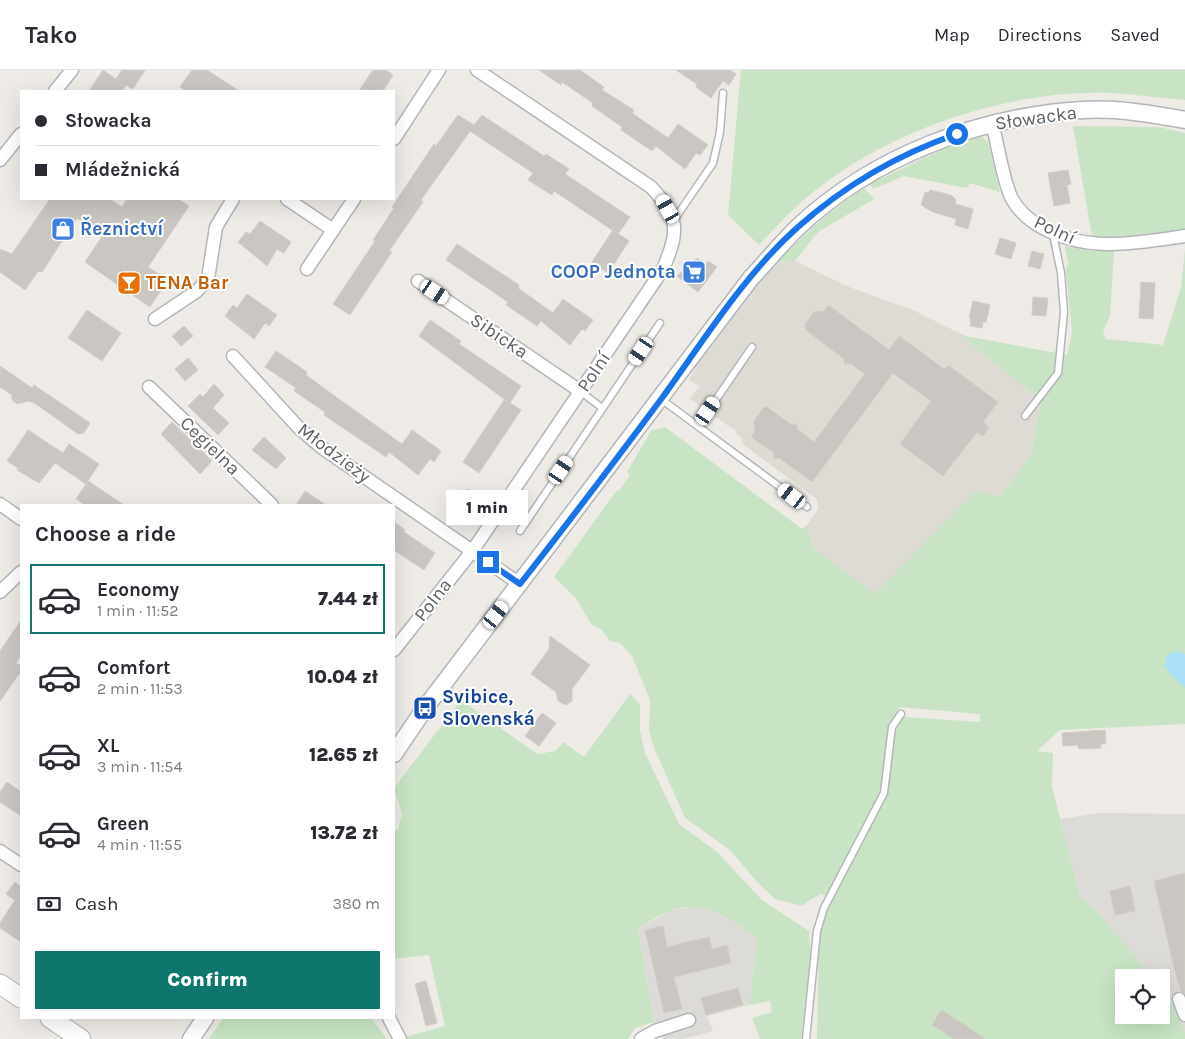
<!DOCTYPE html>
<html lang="en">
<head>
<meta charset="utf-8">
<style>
	body { margin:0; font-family:Karla,sans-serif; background:#f2f2f3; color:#2b2b33; height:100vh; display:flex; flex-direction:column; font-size:19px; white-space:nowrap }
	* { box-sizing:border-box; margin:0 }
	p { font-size:16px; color:#7c7c81 }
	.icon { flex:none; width:28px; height:28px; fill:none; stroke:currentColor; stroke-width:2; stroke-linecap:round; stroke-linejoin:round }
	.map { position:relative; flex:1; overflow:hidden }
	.details { position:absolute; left:20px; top:434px; width:375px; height:515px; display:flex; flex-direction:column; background:#fff; border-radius:0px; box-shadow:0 5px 20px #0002 }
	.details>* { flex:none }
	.hud { position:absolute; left:20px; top:20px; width:375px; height:110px; border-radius:0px; box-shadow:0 5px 20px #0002; display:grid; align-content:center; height:110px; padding:0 15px; background:#fff }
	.tools { position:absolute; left:1115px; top:899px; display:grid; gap:10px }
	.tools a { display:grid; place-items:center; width:55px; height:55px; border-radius:0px; background:#fff; box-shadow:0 5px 20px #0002; font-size:25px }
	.end { position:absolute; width:22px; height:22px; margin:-11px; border:6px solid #1a73e8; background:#fff; box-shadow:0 0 0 2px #fff }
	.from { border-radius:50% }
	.bubble { position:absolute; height:35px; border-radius:0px; background:#fff; box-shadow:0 5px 20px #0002; font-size:16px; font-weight:800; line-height:35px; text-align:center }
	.car { position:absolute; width:15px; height:30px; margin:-15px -8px; border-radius:6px; box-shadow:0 0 4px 1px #0007; background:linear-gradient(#fff 24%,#345 0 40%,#fff 0 76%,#345 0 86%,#fff 0) }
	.hud b { display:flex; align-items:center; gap:18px; height:48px; font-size:19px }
	.hud b+b { border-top:1px solid #e1e1e2 }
	.hud i { width:12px; height:12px; background:#2b2b33 }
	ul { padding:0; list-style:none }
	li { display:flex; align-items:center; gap:15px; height:70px; margin:0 10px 8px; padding:0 5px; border:2px solid transparent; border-radius:0px }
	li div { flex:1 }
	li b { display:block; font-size:19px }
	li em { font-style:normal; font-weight:800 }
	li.selected { border-color:#0f766e }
	li>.icon { width:45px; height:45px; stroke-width:1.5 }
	h2 { padding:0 15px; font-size:22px; line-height:60px }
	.pay { display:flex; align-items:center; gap:12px; height:55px; padding:0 15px; font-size:19px }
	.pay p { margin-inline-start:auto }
	.cta { display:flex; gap:10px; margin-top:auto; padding:10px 15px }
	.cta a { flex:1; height:58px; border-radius:0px; background:#0f766e; color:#fff; font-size:20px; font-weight:800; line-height:58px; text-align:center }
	header { display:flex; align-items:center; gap:30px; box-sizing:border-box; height:70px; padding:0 25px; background:#fff; border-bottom:1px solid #e1e1e2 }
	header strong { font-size:24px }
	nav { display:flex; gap:28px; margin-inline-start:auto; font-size:18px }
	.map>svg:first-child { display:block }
</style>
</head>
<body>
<header>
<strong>Tako</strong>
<nav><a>Map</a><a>Directions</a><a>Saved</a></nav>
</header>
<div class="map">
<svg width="1185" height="969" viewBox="0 0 1185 969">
	<rect width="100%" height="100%" fill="#eeebe6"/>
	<!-- industrial -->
	<g fill="#dddbd8">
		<path d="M1099 743 1185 744V963L1167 924 1161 918V908L1153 907 1100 845 1080 826 1060 749Z"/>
		<path d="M702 836 734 852 757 869 749 935 707 946 713 961 684 969H664L654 952 638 858 673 840Z"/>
	</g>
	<!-- education -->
	<path fill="#dedbd4" d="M779 191H795L849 217 915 241 955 261 1041 331 1031 384 1000 427 975 422 875 524 813 477 807 455 818 439 817 429 741 373 743 369 736 364 737 362 690 329 699 316 689 310 696 296 759 213Z"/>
	<!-- green -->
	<g fill="#c8e4c4" fill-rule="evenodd">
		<path d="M741 0H1185V30C1160 28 1135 24 1109 23 1010 20 893 58 816 120 795 136 777 156 759 175L728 145Z"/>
		<path d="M1073 56 1159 57 1185 63V162L1173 165 1092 167Z"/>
		<path d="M981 67 988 71 1000 122 970 113 967 118 904 106 873 119 870 114 943 79Z"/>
		<path d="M864 118 874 129 818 162 795 191H779C805 162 832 140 864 118Z"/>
		<path d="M1065 176 1092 181 1114 180 1110 246 1103 261 1106 269 1163 275 1181 218 1185 179V654L1060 660 1037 681 1053 683 1052 717 1080 826 1100 845 1153 907 1124 908V945H1161V918L1167 924 1185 963V969H817L819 865 833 827 820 824 801 836 775 829 757 812 730 780 685 748 654 678 649 661 650 630 632 586 620 573 610 571 601 559 591 554 576 528 554 507 617 420 619 421 630 405 627 402 651 361 665 357 802 459 807 455 813 477 875 524 975 421 1000 427 1031 384 1041 331 955 261 966 266 1067 285 1072 262 1066 202 1068 193ZM899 637 980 644V652L904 647 896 655Z"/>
		<path d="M630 624 640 634V661L645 683 679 754 716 781 762 830 809 861 811 885 801 969H760L752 948 772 942 770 931 749 935 757 869C732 850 706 830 673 840 661 844 649 852 638 858L654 952 635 958 628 969H407L405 967 445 956 429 885 394 889V761L398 759 402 744 394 718 461 630 537 684 556 681 563 672 584 687Z"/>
		<path d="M223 948H371L387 969H209Z"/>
	</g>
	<!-- water -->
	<path fill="#ace0f8" d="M1178 581 1185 585V618L1164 597 1167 585Z"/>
	<!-- building -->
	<g fill="#cac6c2" stroke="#d3cdc5">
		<path d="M103 0 116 9 122 0H145L133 19 126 15 122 21H89Z"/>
		<path d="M192 0H207L239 21H186L180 17Z"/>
		<path d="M373 0H386L393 5 383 21H359Z"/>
		<path d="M539 0H580L604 17 602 20 634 40 632 43 668 68 678 54 708 75 700 85 696 83 685 99 656 76 652 81 621 60 622 57 592 36 593 33 562 12 561 15Z"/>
		<path d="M676 0H730L736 4 729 15 723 11 711 28 696 17 697 14Z"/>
		<path d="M458 45 474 55 482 45 544 86 546 84 569 99 565 104 630 147 618 164 554 121 552 125 528 110 533 103 470 61 421 130 423 132 389 181 392 182 350 245 333 234 375 171 373 170 394 138 392 137 434 74 436 76Z"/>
		<path d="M1068 100 1071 114 1067 115 1070 133 1054 136 1048 103Z"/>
		<path d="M930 120 951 125 956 130 955 134 973 139 968 159 955 155 956 149 933 142 921 135 925 122 929 123Z"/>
		<path d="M50 129H110L122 137 127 129H178L189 136 148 197 168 210 150 237 85 192 103 165 77 148 42 202 39 201 37 203 25 220 0 202V179L12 184Z"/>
		<path d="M260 151 291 172 284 183 277 179 267 196 238 172 246 162 250 164Z"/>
		<path d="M613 160 629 171 608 203 592 192Z"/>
		<path d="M1000 168 1016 173 1011 189 995 184Z"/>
		<path d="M457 174 519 215 518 218 553 243 563 229 593 250 585 261 582 259 570 275 541 251 537 256 506 235 508 232 446 190Z"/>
		<path d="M1032 181 1044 184 1040 199 1028 196Z"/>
		<path d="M697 188 706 194 708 191 717 197 698 222 677 206Z"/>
		<path d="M1141 212 1155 213 1153 249 1139 248Z"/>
		<path d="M247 224 277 245 269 256 265 253 254 269 225 246 233 235 237 238Z"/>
		<path d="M1033 227 1048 228 1046 246 1032 245Z"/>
		<path d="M973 231 990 235 986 252H983L982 258 970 256 971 249 969 248Z"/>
		<path d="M828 235 889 280 899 266 944 299 949 296 998 332 983 352 989 357 983 366 977 362 943 406 900 374 931 331 893 303 812 412 779 388 774 389V383L751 367 755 362 754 351 763 338 767 337 792 355 797 354V359L814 372 865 304 850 293 845 294 844 289 806 260 805 255 814 242 825 241Z"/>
		<path d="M87 240 121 263 102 291 68 268Z"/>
		<path d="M430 250 461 271 459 274 521 316 510 333 521 340 479 403 463 392 504 330 508 332 419 266Z"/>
		<path d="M184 256 193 266 181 276 172 266Z"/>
		<path d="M276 281 307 302 306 305 336 327 402 374 412 360 441 381 434 392 430 389 418 405 389 382 386 387 324 345 325 342 294 321 296 318 265 297Z"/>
		<path d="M188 288 198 300 185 311 175 299Z"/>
		<path d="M0 296 32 318 34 315 90 353 84 363 78 364 36 334 29 331 17 334 12 330V325L0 317Z"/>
		<path d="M214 314 224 325 213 338 229 353 218 365 188 336 200 324 203 327Z"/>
		<path d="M172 352 212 391 200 404 161 364Z"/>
		<path d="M28 360 63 383 69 374 99 394 86 414 88 411 124 435H85L76 429 86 414 55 393 39 413 17 400 18 398 7 391Z"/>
		<path d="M264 367 286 388 276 399 252 380Z"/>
		<path d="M467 419 476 424 466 439 456 433Z"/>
		<path d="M305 421 326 435H296Z"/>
		<path d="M394 452 405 460 404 462 435 483 424 500 394 480Z"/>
		<path d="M21 550V585L16 593 21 596V601L0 631V581Z"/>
		<path d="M550 566 590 595 572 619V631L566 635 558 631 556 622 531 604 549 579Z"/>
		<path d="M542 643 556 653 539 676 525 666Z"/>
		<path d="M1105 660 1106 674H1100L1101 678 1079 679 1078 675 1063 676 1062 663Z"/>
		<path d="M7 712 21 722V746L0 732V722Z"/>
		<path d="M1185 803V924L1181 921 1174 897 1154 811Z"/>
		<path d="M15 812 21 817V872L0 858V853L15 830 6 824Z"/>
		<path d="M1130 816 1135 841 1115 845 1110 821Z"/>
		<path d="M663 856 667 877 709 867 712 879 727 875 731 893 674 907 682 939 664 943 645 860Z"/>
		<path d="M426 911 437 953 426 956 415 914Z"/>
		<path d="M738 918 743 935 706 945 701 928Z"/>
		<path d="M941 940 965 955 985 969H954L942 961 932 955Z"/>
	</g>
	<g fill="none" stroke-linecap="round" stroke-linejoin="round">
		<!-- service casing -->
		<g stroke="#b3b6b9" stroke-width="9">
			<g id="service">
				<path d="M674 150 713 93 720 62 723 23"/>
				<path d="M580 321 602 338"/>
				<path d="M661 329 807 437"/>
				<path d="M1025 346 1058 303 1064 242 1061 203 1053 164"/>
				<path d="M698 356 752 277"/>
				<path d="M520 461 660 253"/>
				<path d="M806 969 817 861 824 838 884 723 892 657 901 644"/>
			</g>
		</g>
		<!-- minor casing -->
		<g stroke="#b3b6b9" stroke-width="15">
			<g id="minor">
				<path d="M55 21 72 0"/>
				<path d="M992 53C998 75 1002 106 1011 127 1018 141 1030 151 1043 158 1088 183 1137 173 1185 166"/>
				<path d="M394 69 439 0"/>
				<path d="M0 90 21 64"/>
				<path d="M287 129 333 160"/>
				<path d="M307 199 354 129"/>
				<path d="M418 211 580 321"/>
				<path d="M155 249 197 221 208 209 216 157 233 129"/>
				<path d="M233 286 298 357 321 377 520 514"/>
				<path d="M149 317 272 435"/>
				<path d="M0 434 21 449"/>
				<path d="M0 522 21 502"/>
				<path d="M394 580 473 480 663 199C679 161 680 148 651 117L477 0"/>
				<path d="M0 781 21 795"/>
				<path d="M1179 929 1185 945"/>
				<path d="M389 948 400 969"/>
				<path d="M641 969 655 961 689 950"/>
			</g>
		</g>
		<!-- tertiary casing -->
		<g stroke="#b3b6b9" stroke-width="19">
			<g id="tertiary">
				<path d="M394 684 425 638 751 208C766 192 781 174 797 158 873 86 980 46 1083 40 1117 38 1152 44 1185 50"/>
				<path d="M191 969 205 948"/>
			</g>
		</g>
		<!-- secondary casing -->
		<g stroke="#b2b6b9" stroke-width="21">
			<g id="secondary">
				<path d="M0 914 21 928"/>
				<path d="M50 948 81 969"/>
			</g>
		</g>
		<!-- service -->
		<use href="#service" stroke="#fff" stroke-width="6"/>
		<!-- minor -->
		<use href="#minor" stroke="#fff" stroke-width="12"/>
		<!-- tertiary -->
		<use href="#tertiary" stroke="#fff" stroke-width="16"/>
		<!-- secondary -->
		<use href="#secondary" stroke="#fff" stroke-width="19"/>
	</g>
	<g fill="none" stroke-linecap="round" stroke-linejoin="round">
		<!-- route -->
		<path stroke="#1a73e8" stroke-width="6" d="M488 492 520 514C568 453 615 391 662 328 704 270 744 205 798 157 844 116 899 84 957 64"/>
	</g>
	<!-- icons -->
	<defs>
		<g id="shop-square" transform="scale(1.25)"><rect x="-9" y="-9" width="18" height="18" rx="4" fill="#3f7fe0" stroke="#fff"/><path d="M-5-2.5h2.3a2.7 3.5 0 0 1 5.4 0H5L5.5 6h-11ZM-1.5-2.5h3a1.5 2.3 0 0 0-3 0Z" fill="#fff"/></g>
		<g id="supermarket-square" transform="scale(1.25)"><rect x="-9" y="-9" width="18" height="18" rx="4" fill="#3f7fe0" stroke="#fff"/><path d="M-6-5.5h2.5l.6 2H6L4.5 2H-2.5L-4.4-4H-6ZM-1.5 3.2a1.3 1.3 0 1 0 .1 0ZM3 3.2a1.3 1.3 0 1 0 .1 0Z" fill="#fff"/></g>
		<g id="bar-square" transform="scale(1.25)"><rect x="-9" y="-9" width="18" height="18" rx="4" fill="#e8710a" stroke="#fff"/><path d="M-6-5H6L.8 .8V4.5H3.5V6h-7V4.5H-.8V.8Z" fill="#fff"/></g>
		<g id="bus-square" transform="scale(1.25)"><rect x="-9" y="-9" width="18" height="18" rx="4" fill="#1a4fb4" stroke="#fff"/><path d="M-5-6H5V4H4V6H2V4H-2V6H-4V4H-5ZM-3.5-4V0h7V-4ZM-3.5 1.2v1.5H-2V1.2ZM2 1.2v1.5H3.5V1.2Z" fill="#fff"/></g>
	</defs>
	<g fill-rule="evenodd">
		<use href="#shop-square" x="63" y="159"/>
		<use href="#supermarket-square" x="694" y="202"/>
		<use href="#bar-square" x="129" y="213"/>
		<use href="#bus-square" x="425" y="638"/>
	</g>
	<g text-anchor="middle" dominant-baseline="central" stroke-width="4" stroke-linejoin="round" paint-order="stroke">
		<!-- street labels -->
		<g font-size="19" fill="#5d6265" stroke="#fff">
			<text transform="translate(1036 48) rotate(-8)">Słowacka</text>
			<text transform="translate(1055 160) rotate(25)">Polní</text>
			<text transform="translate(499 266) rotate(34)">Sibicka</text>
			<text transform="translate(594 302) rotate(-56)">Polní</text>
			<text transform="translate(210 376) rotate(44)">Cegielna</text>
			<text transform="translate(334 383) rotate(37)">Młodzieży</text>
			<text transform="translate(433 530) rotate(-52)">Polna</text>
		</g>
		<!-- shop labels -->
		<g font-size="19" font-weight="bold" fill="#366cbe" stroke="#fff" text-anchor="start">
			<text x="80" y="159">Řeznictví</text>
			<text x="676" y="202" text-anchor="end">COOP Jednota</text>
		</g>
		<!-- food labels -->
		<g font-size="19" font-weight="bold" fill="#c56008" stroke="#fff" text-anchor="start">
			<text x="146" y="213">TENA Bar</text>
		</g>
		<!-- transit labels -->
		<g font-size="19" font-weight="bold" fill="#164399" stroke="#fff" text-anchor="start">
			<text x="442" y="627">Svibice,<tspan x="442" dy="22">Slovenská</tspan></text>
		</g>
	</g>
</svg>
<div class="tools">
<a><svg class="icon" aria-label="locate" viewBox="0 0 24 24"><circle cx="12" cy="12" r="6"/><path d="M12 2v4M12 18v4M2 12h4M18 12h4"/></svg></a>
</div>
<i class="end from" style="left:957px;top:64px"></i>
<i class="end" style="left:488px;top:492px"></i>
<div class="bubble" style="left:446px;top:420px;width:82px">1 min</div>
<i class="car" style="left:668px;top:139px;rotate:331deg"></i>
<i class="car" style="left:435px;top:222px;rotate:124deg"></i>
<i class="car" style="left:641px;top:281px;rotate:214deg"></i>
<i class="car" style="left:708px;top:341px;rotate:34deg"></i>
<i class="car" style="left:561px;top:400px;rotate:34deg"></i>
<i class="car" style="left:792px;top:426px;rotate:307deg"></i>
<i class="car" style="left:496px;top:545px;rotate:37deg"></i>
<div class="hud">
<b><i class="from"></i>Słowacka</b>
<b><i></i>Mládežnická</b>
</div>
<section class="details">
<h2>Choose a ride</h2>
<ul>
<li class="selected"><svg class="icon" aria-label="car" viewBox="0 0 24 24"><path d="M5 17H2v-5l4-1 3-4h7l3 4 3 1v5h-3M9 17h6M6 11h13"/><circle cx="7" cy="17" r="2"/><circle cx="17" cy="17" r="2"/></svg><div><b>Economy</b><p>1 min · 11:52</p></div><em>7.44 zł</em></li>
<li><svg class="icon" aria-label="car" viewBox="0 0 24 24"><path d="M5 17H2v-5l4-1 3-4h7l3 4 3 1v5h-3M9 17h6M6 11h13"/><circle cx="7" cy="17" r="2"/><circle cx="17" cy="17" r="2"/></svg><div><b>Comfort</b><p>2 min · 11:53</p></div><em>10.04 zł</em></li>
<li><svg class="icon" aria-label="car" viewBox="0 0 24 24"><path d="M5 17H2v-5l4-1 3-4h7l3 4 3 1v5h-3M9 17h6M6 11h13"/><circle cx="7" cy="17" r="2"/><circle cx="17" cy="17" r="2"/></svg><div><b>XL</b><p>3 min · 11:54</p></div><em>12.65 zł</em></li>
<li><svg class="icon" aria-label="car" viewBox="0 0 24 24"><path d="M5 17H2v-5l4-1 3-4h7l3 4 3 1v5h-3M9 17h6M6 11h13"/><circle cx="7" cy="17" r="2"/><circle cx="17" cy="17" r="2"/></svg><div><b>Green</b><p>4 min · 11:55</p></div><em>13.72 zł</em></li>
</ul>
<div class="pay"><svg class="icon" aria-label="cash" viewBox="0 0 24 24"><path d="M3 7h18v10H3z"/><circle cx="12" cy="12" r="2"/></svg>Cash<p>380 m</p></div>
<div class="cta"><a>Confirm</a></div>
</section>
</div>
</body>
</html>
